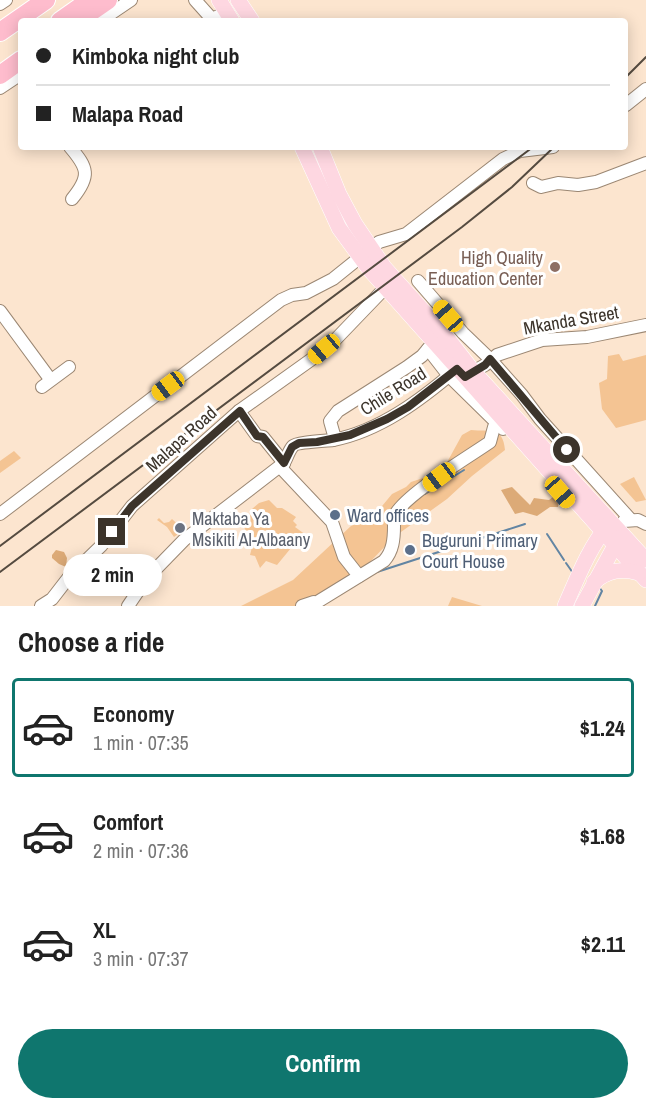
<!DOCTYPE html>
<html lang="en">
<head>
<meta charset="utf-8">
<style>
	body { margin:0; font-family:"Archivo Narrow",sans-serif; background:#f6f6f6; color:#222; height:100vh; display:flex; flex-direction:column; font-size:22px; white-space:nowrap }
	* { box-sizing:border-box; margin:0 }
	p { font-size:20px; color:#767676 }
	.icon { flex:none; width:33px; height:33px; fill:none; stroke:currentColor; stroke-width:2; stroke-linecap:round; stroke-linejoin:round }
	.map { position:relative; height:606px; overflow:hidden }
	.side { display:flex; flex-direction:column; background:#fff; flex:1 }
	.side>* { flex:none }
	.banner { position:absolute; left:18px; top:18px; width:610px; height:132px; border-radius:6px; box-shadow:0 3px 15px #0003; display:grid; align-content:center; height:132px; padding:0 18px; background:#fff }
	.end { position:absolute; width:27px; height:27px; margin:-14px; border:8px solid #3c342b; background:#fff; box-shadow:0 0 0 3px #fff }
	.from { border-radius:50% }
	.bubble { position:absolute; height:42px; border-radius:21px; background:#fff; box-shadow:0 3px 15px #0003; font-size:20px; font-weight:700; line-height:42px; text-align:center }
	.car { position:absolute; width:18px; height:36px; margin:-18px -9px; border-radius:8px; box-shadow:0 0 4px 2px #0007; background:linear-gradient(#f5c518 24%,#345 0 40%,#f5c518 0 76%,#345 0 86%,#f5c518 0) }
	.banner b { display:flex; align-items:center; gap:21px; height:57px; font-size:22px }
	.banner b+b { border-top:2px solid #e0e0e0 }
	.banner i { width:15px; height:15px; background:#222 }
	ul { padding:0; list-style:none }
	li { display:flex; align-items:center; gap:18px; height:99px; margin:0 12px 9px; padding:0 6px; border:3px solid transparent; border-radius:6px }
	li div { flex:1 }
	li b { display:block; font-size:22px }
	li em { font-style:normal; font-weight:700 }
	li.on { border-color:#0f766e }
	li>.icon { width:54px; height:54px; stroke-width:1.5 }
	h2 { padding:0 18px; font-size:27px; line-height:72px }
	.action { display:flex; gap:12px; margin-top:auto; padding:12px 18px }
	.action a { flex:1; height:69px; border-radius:36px; background:#0f766e; color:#fff; font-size:24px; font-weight:700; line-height:69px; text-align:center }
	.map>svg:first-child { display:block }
</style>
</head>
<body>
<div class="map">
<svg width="646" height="606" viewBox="0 0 646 606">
	<rect width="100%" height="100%" fill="#fce5cf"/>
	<!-- green -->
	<g fill="#f4c493">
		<path d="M619 354 623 361 646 355V420L616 428 602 409 599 383 607 379 608 356Z"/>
		<path d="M471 430C490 432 503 426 505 450L472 476 447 499 394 537 342 591 323 606H241L293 580 351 526 373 517 392 494 406 487 411 482 432 475 445 466 462 435Z"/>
		<path d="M14 451 21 458 0 473V461Z"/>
		<path d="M634 477 646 500 636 502 620 484Z"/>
		<path d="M269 500 277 508H282L296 517 293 521 297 525 295 527 306 535 297 547 291 548 277 565 266 561 260 568 255 556 250 555 253 543 241 522 254 513 252 509 259 503Z"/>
		<path d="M159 518 164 523 169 522 172 519 184 530 174 537 167 527 157 520Z"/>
		<path d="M452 597 482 606H448Z"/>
	</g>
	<!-- forest -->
	<g fill="#dcaa77">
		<path d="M512 487 530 505 534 498 549 500 553 497 559 500 558 507H550L537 516 523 512 515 514 501 490Z"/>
		<path d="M56 550 64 552 67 558 66 567 59 564 52 558V555Z"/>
	</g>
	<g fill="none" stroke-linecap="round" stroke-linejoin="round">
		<!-- stream -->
		<g stroke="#6285a3" stroke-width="2">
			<path d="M425 494 464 470"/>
			<path d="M547 534 564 560"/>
			<path d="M566 563 573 573"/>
			<path d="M377 572 525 524"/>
			<path d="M595 606 602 591 599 587"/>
		</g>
		<!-- minor casing -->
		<g stroke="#9b8773" stroke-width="14">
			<g id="minor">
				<path d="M195 0 212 19 227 12"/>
				<path d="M0 4 6 0"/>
				<path d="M100 21 131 0"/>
				<path d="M0 88 21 74"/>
				<path d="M626 105 646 89"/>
				<path d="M70 147C88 168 91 176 72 199"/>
				<path d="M533 183 541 187 558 183 578 185 596 182 646 163"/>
				<path d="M418 281 463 333 490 359 522 395 540 419 631 520"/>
				<path d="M0 311 50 379"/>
				<path d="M428 349 449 376 503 429"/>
				<path d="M466 376 485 365 497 355 542 340 587 337 646 325"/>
				<path d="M42 387 69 367"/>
				<path d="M239 411 257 436 263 437 284 463"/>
				<path d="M333 440 334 435 330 421 338 411 407 367 422 356 432 344"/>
				<path d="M284 463 282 469 332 522 344 557 359 576"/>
				<path d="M0 514 281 300 292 295 306 293 333 279 379 242 406 234 503 159 520 151 553 147"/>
				<path d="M624 521 638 520 646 524"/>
				<path d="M41 606 52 599 69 577 101 546 132 506 239 411 312 359 336 339 385 288"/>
				<path d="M128 606 147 578 184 540 284 463C287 458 289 450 293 446 297 442 326 441 333 440 380 431 422 399 457 369"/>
				<path d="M302 606 314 602V604L384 561C393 551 394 539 394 526 394 523 393 520 394 517 401 497 470 456 490 442L494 427 502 418"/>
			</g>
		</g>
		<!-- major casing -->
		<g stroke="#fff" stroke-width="16">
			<g id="major">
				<path d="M219 0 232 21"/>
				<path d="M238 0 252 21"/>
				<path d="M302 147 339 228 369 269 646 580"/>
				<path d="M320 147 339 194 355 224 384 267 445 335 473 371 646 560"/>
				<path d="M594 582C608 570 622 568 639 573"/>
				<path d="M565 606C577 579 589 547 609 524"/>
				<path d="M582 606 619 538"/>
			</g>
		</g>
		<!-- highway casing -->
		<g stroke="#fff" stroke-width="20">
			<g id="highway">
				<path d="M82 18 108 0"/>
				<path d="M60 21 90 0"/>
				<path d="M0 32 46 0"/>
				<path d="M0 75 21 60"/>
			</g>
		</g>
		<!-- minor -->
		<use href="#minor" stroke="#fff" stroke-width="12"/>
		<!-- major -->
		<use href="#major" stroke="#fed7e1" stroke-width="15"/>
		<!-- highway -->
		<use href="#highway" stroke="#febccd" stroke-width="18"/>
		<!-- rail -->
		<g stroke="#554b40" stroke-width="2">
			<path d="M626 77 646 57"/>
			<path d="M0 546 533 147"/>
			<path d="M0 572 462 227 512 187 554 147"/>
		</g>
	</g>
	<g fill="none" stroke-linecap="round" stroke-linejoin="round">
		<!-- route -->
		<path stroke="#3c342b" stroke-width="8" d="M112 532 132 506 240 411 257 436 263 437 284 463 292 447 299 443 317 442 350 435 387 419 408 407 457 369 465 377 485 365 490 359 567 450"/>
	</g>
	<!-- markers -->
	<circle fill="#8d6e63" stroke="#fff" stroke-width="2" cx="555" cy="267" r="6"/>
	<g fill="#5c6f8a" stroke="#fff" stroke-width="2">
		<circle cx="335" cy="515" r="6"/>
		<circle cx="410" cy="550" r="6"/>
	</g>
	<circle fill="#6b7280" stroke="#fff" stroke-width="2" cx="180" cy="528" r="6"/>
	<g text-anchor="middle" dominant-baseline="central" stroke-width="6" stroke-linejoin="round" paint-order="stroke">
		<!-- education labels -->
		<g font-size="18" fill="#785e54" stroke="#fff" text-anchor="end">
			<text x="543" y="257">High Quality<tspan x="543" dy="21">Education Center</tspan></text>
		</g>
		<!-- street labels -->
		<g font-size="18" fill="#3c342b" stroke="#fff">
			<text transform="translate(571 320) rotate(-10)">Mkanda Street</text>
			<text transform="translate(393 391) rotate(-32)">Chile Road</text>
			<text transform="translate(181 439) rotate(-42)">Malapa Road</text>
		</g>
		<!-- service labels -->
		<g font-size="18" fill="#4e5e75" stroke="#fff" text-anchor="start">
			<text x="347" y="515">Ward offices</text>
			<text x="422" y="540">Buguruni Primary<tspan x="422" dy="21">Court House</tspan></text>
		</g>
		<!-- worship labels -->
		<g font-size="18" fill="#5b616d" stroke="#fff" text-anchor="start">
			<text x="192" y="518">Maktaba Ya<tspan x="192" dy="21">Msikiti Al-Albaany</tspan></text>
		</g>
	</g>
</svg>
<i class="end from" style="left:567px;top:450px"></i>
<i class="end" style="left:112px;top:532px"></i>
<div class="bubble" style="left:63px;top:554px;width:99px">2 min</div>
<i class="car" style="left:448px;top:316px;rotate:319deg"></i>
<i class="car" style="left:324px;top:349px;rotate:230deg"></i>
<i class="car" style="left:168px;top:386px;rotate:233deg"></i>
<i class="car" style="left:439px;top:477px;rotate:233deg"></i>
<i class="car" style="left:560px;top:492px;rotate:139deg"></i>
<div class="banner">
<b><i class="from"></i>Kimboka night club</b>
<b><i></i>Malapa Road</b>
</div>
</div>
<section class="side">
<h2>Choose a ride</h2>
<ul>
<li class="on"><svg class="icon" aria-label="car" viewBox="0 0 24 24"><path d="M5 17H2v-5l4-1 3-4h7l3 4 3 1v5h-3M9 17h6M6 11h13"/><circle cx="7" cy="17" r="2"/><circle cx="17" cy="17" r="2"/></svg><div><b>Economy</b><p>1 min · 07:35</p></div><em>$1.24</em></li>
<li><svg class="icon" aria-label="car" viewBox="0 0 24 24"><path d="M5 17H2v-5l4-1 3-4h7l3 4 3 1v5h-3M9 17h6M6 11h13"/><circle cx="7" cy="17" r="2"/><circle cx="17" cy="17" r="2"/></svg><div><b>Comfort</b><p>2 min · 07:36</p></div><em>$1.68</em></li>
<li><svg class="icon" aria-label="car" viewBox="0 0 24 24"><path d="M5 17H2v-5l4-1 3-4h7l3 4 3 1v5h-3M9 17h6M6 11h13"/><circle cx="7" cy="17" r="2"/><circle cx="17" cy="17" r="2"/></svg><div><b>XL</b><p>3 min · 07:37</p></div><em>$2.11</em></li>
</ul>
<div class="action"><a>Confirm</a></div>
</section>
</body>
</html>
